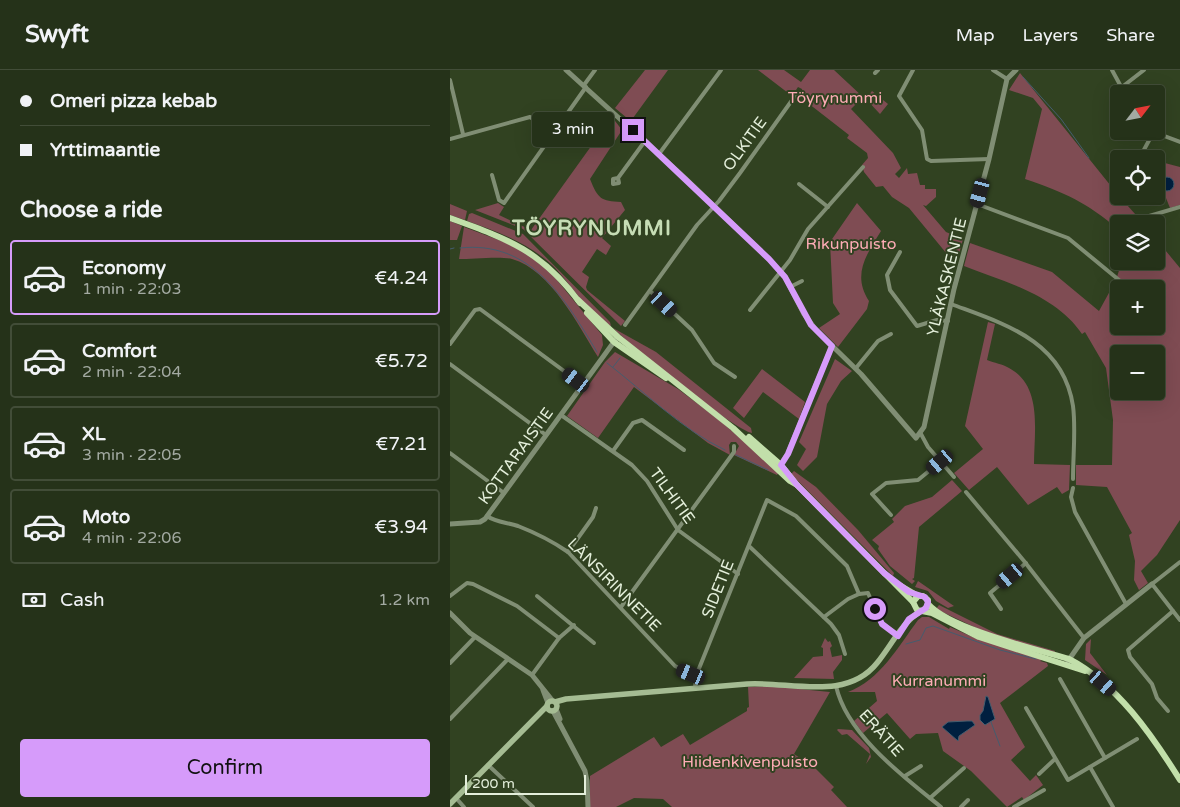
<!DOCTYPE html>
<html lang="en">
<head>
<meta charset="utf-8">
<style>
	body { margin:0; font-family:"Varela Round",sans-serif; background:#2d3a22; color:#f1f3f6; height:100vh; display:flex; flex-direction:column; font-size:19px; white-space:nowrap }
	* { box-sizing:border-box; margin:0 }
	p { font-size:16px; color:#a3aaa2 }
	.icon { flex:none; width:28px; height:28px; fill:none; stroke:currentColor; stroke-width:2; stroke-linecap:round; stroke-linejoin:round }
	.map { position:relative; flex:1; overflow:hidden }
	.panel { display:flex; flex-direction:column; background:#253219; width:450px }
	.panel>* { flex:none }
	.banner { display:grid; align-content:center; height:110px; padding:0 20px; background:#253219 }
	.needle { width:32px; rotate:58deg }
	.buttons { position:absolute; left:660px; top:15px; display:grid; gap:10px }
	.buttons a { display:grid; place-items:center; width:55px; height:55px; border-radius:5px; background:#253219; box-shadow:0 5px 20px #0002,0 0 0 1px #424d38; font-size:25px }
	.scale { position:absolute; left:15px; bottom:12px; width:121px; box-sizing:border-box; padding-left:5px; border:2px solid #e4efdb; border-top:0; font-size:14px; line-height:18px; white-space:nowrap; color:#e4efdb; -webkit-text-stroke:4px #314221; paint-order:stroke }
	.end { position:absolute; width:22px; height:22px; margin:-11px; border:6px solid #d69bfa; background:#111; box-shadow:0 0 0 2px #111 }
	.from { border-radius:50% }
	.bubble { position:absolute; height:35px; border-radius:5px; background:#253219; box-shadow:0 5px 20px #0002,0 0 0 1px #424d38; font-size:16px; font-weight:600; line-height:35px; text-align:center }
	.car { position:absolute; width:15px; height:30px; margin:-15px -8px; border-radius:6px; box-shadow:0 0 4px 1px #0007; background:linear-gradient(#222 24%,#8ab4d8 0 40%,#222 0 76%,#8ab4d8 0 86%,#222 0) }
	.banner b { display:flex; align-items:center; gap:18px; height:48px; font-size:19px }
	.banner b+b { border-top:1px solid #424d38 }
	.banner i { width:12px; height:12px; background:#f1f3f6 }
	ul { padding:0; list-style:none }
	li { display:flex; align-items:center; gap:15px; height:75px; margin:0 10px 8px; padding:0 10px; border:2px solid #424d38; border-radius:5px }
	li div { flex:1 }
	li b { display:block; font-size:19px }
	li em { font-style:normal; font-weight:600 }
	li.on { border-color:#d69bfa }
	li>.icon { width:45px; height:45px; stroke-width:1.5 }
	h2 { padding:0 20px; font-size:22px; line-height:60px }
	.pay { display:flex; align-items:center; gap:12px; height:55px; padding:0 20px; font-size:19px }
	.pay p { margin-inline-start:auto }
	.primary-button { display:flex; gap:10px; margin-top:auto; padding:10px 20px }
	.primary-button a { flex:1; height:58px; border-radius:5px; background:#d69bfa; color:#111; font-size:20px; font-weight:600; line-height:58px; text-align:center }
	header { display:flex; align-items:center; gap:30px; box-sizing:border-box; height:70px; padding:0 25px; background:#253219; border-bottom:1px solid #424d38 }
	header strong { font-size:24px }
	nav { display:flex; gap:28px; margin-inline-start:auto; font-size:18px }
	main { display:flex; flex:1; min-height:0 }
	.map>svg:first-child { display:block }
</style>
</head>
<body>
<header>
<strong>Swyft</strong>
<nav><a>Map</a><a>Layers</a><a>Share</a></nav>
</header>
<main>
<section class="panel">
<div class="banner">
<b><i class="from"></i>Omeri pizza kebab</b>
<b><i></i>Yrttimaantie</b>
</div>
<h2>Choose a ride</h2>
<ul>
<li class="on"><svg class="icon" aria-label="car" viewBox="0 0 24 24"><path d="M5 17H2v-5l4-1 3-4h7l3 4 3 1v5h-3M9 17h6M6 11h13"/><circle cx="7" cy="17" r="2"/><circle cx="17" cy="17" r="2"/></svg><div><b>Economy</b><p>1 min · 22:03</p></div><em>€4.24</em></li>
<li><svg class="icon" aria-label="car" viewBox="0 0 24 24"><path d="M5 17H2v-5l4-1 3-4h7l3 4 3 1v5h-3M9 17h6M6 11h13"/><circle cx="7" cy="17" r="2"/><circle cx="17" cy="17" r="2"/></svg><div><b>Comfort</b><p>2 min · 22:04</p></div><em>€5.72</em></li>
<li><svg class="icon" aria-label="car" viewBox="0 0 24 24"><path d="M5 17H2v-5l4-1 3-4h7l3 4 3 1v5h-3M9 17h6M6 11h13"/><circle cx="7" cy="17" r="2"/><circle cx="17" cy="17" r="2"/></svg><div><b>XL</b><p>3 min · 22:05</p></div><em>€7.21</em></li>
<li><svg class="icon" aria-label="car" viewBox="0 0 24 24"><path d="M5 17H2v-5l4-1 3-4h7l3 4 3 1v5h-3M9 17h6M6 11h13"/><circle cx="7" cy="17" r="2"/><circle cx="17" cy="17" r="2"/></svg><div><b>Moto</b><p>4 min · 22:06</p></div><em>€3.94</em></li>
</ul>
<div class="pay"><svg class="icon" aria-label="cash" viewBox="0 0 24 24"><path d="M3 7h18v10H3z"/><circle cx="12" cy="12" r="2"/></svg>Cash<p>1.2 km</p></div>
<div class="primary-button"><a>Confirm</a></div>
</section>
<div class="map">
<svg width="730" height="737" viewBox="0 0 730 737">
	<rect width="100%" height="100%" fill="#314221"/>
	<!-- green -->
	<g fill="#7f4c53" fill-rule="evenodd">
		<path d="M195 0H218L183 48V53L165 38Z"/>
		<path d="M308 0H334L351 12 360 0H384L413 27 401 39 443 83 451 98 445 104 449 108 457 98 458 104 467 103 470 115H475V119H486V127L476 136 473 135 496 162 513 169 506 195 459 138 442 127 433 116 426 117 414 102 412 95 418 88 417 83 397 68 399 65 354 30 352 19 348 17 342 26Z"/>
		<path d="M570 3 669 126 694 154H669V160C636 132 616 123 575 109L592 39 583 28 559 20Z"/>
		<path d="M422 21 438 34 430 44 416 29Z"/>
		<path d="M162 47 172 60 140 109C148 129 151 131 171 132L175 140 152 168 161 176 156 185 147 179 132 202 139 207 136 217 137 220 175 251 171 256 73 159 25 140 48 133 54 137 49 145 81 160Z"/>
		<path d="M711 92 730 97V135L720 138 706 103V94Z"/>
		<path d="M407 133 431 161C416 185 402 205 419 231L417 239 388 277 369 258 390 244 383 233 380 172Z"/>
		<path d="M0 134 17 141 15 150 0 145Z"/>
		<path d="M22 143 73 164 160 252 161 256C143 250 118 210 102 195 78 173 47 161 17 151L19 144Z"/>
		<path d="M0 151 12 156 7 170H0Z"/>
		<path d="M14 157 70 178 102 204 152 265 153 275 148 287C128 255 101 200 62 189 52 186 21 189 9 189Z"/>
		<path d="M706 169 730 198V450L707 485 691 501 698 513 689 520 684 510 685 491 679 465 682 463 657 417 626 415V395H662L663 350 656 298 635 262 632 264C606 225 555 212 514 196L520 173 602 202 649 241 666 210 672 191H706ZM669 219H706V256H669ZM669 284H706V321H669Z"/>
		<path d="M538 252 545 254 537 290C544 293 553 294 559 298 593 316 584 362 584 394L620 395 619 420 612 424 607 417 578 435 547 397 519 420 504 403 533 379 515 356Z"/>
		<path d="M163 258 206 282 301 358 302 363C285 361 180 275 163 258Z"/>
		<path d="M165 282 228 319 268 349 329 402 327 405 284 385 289 376 286 372H281L279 375 280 385 258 373 184 317 148 368 117 346 155 292Z"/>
		<path d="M385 289 402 301 391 311 377 334 367 387 353 401 347 395 356 379 349 372Z"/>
		<path d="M312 299 355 332 349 349 313 322 294 348 283 338Z"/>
		<path d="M344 401 366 417 408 460 444 503 443 506 341 404Z"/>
		<path d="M502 410 512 421 469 457 464 508 462 509 465 511 462 514 440 496 428 479 429 476 422 470 444 452 442 449 455 436 482 427Z"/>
		<path d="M468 511 504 536 498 538 486 531 478 521 465 517Z"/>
		<path d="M489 535 547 564 605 581 604 584 535 562 486 539Z"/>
		<path d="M472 547H479L499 559 500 557 525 568 594 589 590 591 597 593 598 596 550 633 575 677 561 690 580 711 586 705 593 715 574 730 572 727 557 737 521 701 493 681 488 663 466 664 460 669 437 643 413 663 404 651 427 631 425 622H398C430 610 448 577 468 550Z"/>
		<path d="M375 568 378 572 380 571 382 576 380 578 382 587 392 585V590L383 602 384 609 344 608 363 587 373 586V578L371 577Z"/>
		<path d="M641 569 640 583 657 605 635 590 636 574Z"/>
		<path d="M319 616 380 622 344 684 364 697 384 717 381 720 397 737H222L213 729 184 728 166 737H140V706L204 667 211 677 233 664 240 675 297 641V638L299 637 298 617Z"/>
		<path d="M388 659 402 660 419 678 421 687 416 694 420 684 397 664 392 665 387 660Z"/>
	</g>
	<!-- water -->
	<g fill="#001f3f" stroke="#445d6e">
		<circle cx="717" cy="114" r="7"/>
		<path d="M536 626 538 627 545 649 535 655 530 650V645L533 641Z"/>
		<path d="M517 651H522L525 655 509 666 508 671 492 657 498 652Z"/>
	</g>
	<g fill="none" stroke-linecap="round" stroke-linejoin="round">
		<!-- stream -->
		<g stroke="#445d6e" stroke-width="1">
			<path d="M573 7 611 49 639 88"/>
			<path d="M10 178C81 170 115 229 147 282"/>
			<path d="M0 179 4 178"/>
			<path d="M157 293C196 323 231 359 275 380"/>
			<path d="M163 297 170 288"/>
			<path d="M286 385 318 400"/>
			<path d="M456 574 470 570 476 558 483 556 550 580 586 589"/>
			<path d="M541 652 550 676"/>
		</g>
		<!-- minor -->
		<g stroke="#808e74" stroke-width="4">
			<path d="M463 0 449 26 472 60 477 89 481 91 539 89"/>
			<path d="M543 0 557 9"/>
			<path d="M662 0 675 24"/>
			<path d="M425 3 428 0"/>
			<path d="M0 10 13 64"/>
			<path d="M134 15 145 0"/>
			<path d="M672 17 694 0"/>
			<path d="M701 61 730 72"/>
			<path d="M0 69 80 47 104 62"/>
			<path d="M209 84 271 0"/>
			<path d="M689 89 703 63"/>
			<path d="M42 105 49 130 54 133 136 17"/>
			<path d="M168 108 169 113 163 114V109L168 108 195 71"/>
			<path d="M349 114 378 137"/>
			<path d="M527 134 618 168 669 210"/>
			<path d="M689 149 730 137"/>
			<path d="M450 182 437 205 440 220 467 256 487 250 498 251"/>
			<path d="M340 217 352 211"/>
			<path d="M200 221 242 260 264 293 285 307"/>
			<path d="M501 234C554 254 613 270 623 336 626 359 623 385 623 409"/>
			<path d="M300 240 340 190 358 159 413 97"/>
			<path d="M175 255 247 155 269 131 290 103 345 26"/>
			<path d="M0 274 25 240 30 239 133 315"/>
			<path d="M0 294 96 365"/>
			<path d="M406 298 428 271 441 264"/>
			<path d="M111 345 182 395 197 411 228 460 288 504"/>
			<path d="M471 364 478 377 504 407"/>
			<path d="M163 381 183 353 192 350 234 380"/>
			<path d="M0 383 54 423"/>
			<path d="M623 418 621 427 625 442 676 534"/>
			<path d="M516 422 574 491 634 568"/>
			<path d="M441 445 422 424 436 413 468 410 490 392"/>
			<path d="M37 446C47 453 57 452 68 456 86 463 102 471 118 482L225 596 246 606"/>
			<path d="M300 477 381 554 389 565 395 584"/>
			<path d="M118 482 143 447 146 438"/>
			<path d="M730 492 702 514 730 550"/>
			<path d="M0 526 17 513 23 514 67 536 109 568"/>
			<path d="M87 526 144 573"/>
			<path d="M171 537 284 382V376"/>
			<path d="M551 539 540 523 576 493"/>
			<path d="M374 547 398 529 409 524"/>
			<path d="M0 593 25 567"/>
			<path d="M82 605 109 568 124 555"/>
			<path d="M610 609 655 688"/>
			<path d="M386 616C397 665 454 707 491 737"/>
			<path d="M245 618 246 606 317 430 346 446 397 496 409 524 418 523 430 551 447 565"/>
			<path d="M576 638 618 710 687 669"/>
			<path d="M718 641 707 628 702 614 680 587 678 580 723 541"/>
			<path d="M0 649 58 589"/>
			<path d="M38 695 83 737"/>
			<path d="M640 697 663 737"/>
			<path d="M589 704 605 689"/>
			<path d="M455 706 471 696"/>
			<path d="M6 728 14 737"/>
			<path d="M480 728 514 698"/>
			<path d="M511 737 518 730"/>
			<path d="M564 737 594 720"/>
		</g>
		<!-- tertiary -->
		<g stroke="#808e74" stroke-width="5">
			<path d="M116 0 235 108 319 189 335 207 354 244 366 260 411 304 466 368 474 357 504 219 539 89 557 9 566 0"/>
			<path d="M329 397 338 383 382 276"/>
			<path d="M0 454 30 452 35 449 166 269"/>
			<path d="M0 543 20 563 82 605 102 630"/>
			<path d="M618 591 634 568 702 514"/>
			<path d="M93 620 98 633"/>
			<path d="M106 639 110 649"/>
			<path d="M103 641 135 701 137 711 138 737"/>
		</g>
		<!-- secondary -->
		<g stroke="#a5bc93" stroke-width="5.5">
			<circle cx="102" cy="636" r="5"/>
			<path d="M105 632 116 629 297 614C339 611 396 632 427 593 441 576 452 552 471 541"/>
			<path d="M0 734 97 636"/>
		</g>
		<!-- primary -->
		<g stroke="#c2dfaa" stroke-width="6">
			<path d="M0 148C58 169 92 181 130 233"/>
			<path d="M128 230 168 267 283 358 340 411 347 415"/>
			<path d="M137 243 164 272 216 308"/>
			<path d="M299 367 331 395 347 415 463 532"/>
			<path d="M451 516 468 526"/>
			<path d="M478 534C500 559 585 579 619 589 667 614 702 665 730 710"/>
			<path d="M474 540 478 535V530L473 526H468L463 532 467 540 482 543 529 567 635 601"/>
		</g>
	</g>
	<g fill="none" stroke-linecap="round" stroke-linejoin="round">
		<!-- route -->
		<path stroke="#d69bfa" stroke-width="6" d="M183 60 319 189 335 207 361 255 382 276 338 384 331 395 347 415 434 503 459 522 475 527 478 532 476 538 459 549 448 566 432 554 425 539"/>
	</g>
	<g text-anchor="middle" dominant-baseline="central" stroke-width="4" stroke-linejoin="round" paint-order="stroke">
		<!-- park labels -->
		<g font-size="16" fill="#feacb6" stroke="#314221">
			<text x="385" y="28">Töyrynummi</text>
			<text x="401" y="174">Rikunpuisto</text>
			<text x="489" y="611">Kurranummi</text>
			<text x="300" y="692">Hiidenkivenpuisto</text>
		</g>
		<!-- street labels -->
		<g font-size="16" fill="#e4efdb" stroke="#314221">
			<text transform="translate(295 74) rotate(-54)">OLKITIE</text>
			<text transform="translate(497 207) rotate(-76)">YLÄKASKENTIE</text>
			<text transform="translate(66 386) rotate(-54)">KOTTARAISTIE</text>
			<text transform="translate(222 426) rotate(54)">TILHITIE</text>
			<text transform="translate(164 515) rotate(45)">LÄNSIRINNETIE</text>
			<text transform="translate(268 519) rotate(-68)">SIDETIE</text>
			<text transform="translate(431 663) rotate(48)">ERÄTIE</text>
		</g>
		<!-- district labels -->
		<g font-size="21" font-weight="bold" letter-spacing="1" fill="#c6ddb5" stroke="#314221">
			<text x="142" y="158">TÖYRYNUMMI</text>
		</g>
	</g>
</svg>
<div class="buttons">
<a><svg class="needle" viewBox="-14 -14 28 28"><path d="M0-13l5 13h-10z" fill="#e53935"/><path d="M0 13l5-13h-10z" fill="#a3aaa2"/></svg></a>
<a><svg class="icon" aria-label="locate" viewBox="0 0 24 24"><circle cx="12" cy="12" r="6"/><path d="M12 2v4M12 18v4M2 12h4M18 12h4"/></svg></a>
<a><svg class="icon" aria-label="layers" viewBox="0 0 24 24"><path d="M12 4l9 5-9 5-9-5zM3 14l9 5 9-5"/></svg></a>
<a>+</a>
<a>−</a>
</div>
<div class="scale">200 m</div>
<i class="end from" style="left:425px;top:539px"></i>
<i class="end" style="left:183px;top:60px"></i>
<div class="bubble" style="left:82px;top:42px;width:82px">3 min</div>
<i class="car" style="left:530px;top:123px;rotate:195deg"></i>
<i class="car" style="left:214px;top:234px;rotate:132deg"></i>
<i class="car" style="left:126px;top:310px;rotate:307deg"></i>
<i class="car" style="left:490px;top:392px;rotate:230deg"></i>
<i class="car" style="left:560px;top:506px;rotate:230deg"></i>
<i class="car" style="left:241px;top:604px;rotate:292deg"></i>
<i class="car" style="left:653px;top:613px;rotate:131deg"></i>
</div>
</main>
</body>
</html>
